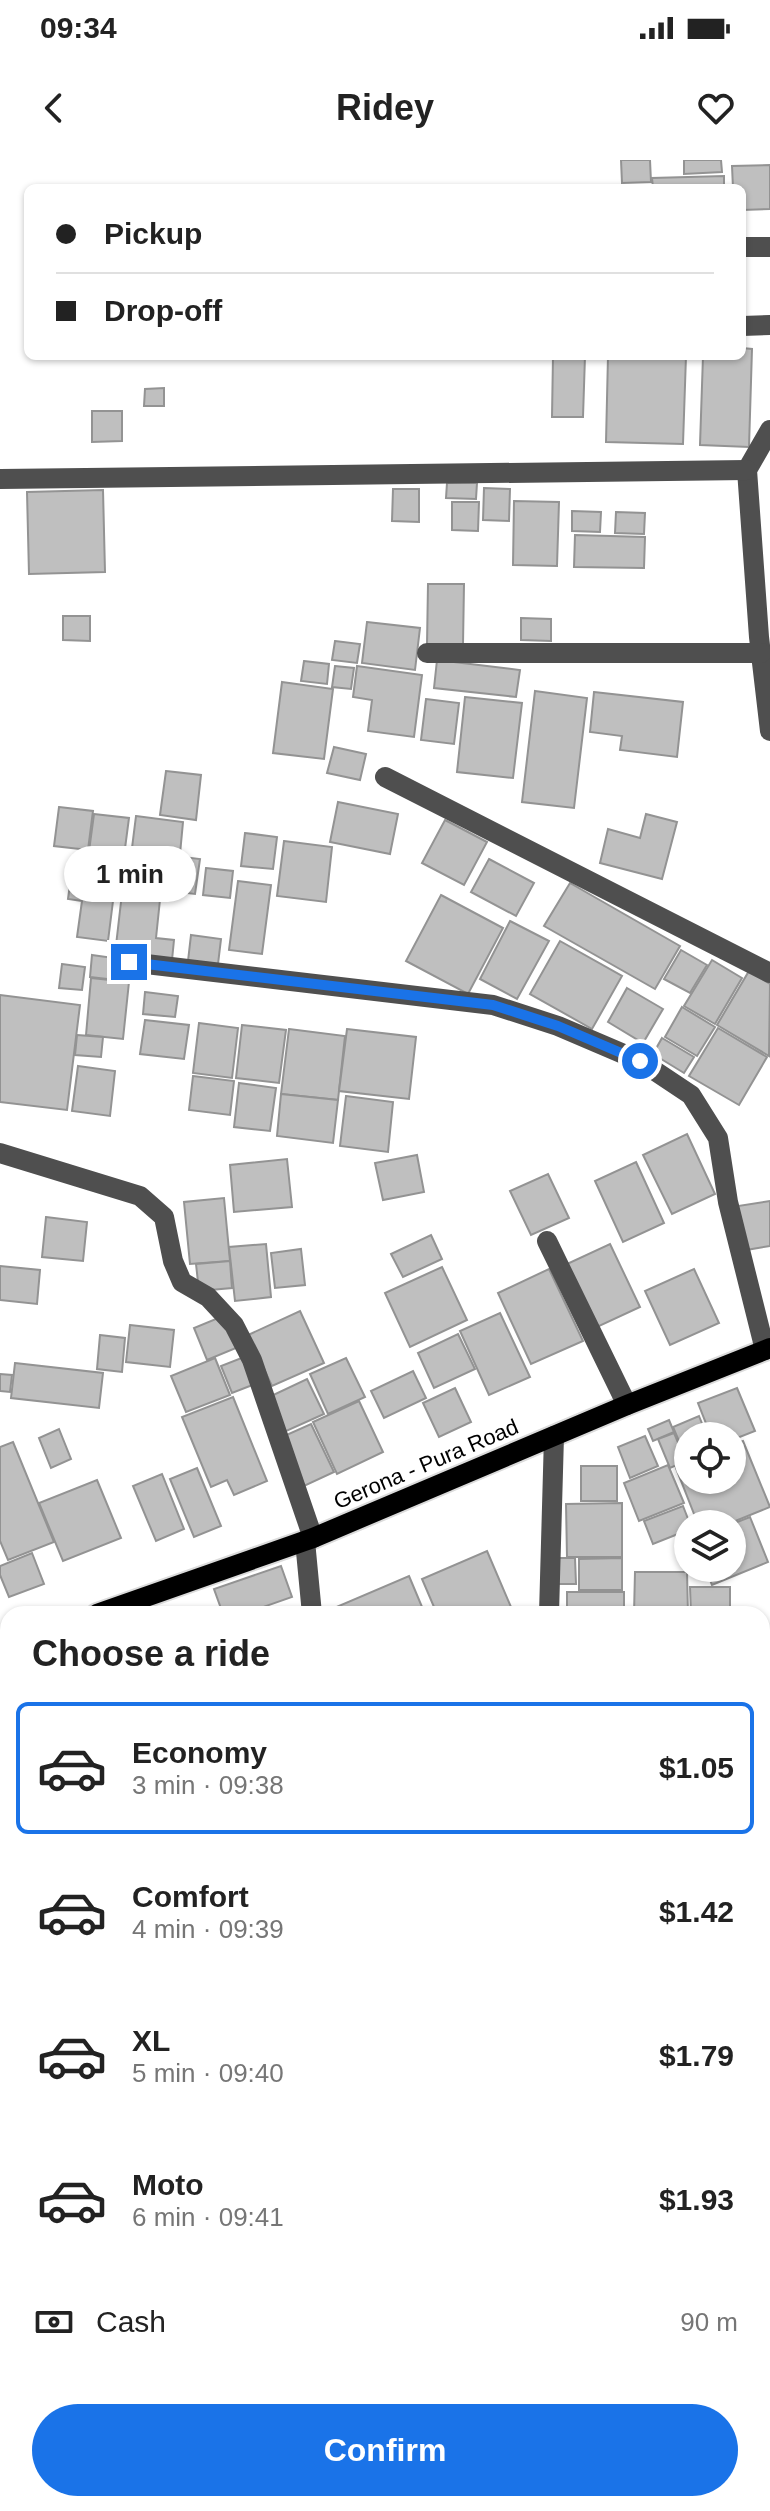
<!DOCTYPE html>
<html lang="en">
<head>
<meta charset="utf-8">
<style>
	body { margin:0; font-family:Arial,sans-serif; background:#f6f6f6; color:#222; height:100vh; display:flex; flex-direction:column; font-size:30px; white-space:nowrap }
	* { box-sizing:border-box; margin:0 }
	p { font-size:26px; color:#767676 }
	.icon { flex:none; width:44px; height:44px; fill:none; stroke:currentColor; stroke-width:2; stroke-linecap:round; stroke-linejoin:round }
	.map { position:relative; flex:1; overflow:hidden }
	.drawer { position:absolute; left:0px; top:1446px; width:770px; height:906px; display:flex; flex-direction:column; background:#fff; border-radius:24px 24px 0 0; box-shadow:0 2px 6px #0004 }
	.drawer>* { flex:none }
	.banner { position:absolute; left:24px; top:24px; width:722px; height:176px; border-radius:12px; box-shadow:0 2px 6px #0004; display:grid; align-content:center; height:176px; padding:0 32px; background:#fff }
	.fabs { position:absolute; left:674px; top:1262px; display:grid; gap:16px }
	.fabs a { display:grid; place-items:center; width:72px; height:72px; border-radius:50%; background:#fff; box-shadow:0 2px 6px #0004; font-size:40px }
	.end { position:absolute; width:36px; height:36px; margin:-18px; border:10px solid #1a73e8; background:#fff; box-shadow:0 0 0 4px #fff }
	.from { border-radius:50% }
	.bubble { position:absolute; height:56px; border-radius:28px; background:#fff; box-shadow:0 2px 6px #0004; font-size:26px; font-weight:700; line-height:56px; text-align:center }
	.banner b { display:flex; align-items:center; gap:28px; height:76px; font-size:30px }
	.banner b+b { border-top:2px solid #e0e0e0 }
	.banner i { width:20px; height:20px; background:#222 }
	ul { padding:0; list-style:none }
	li { display:flex; align-items:center; gap:24px; height:132px; margin:0 16px 12px; padding:0 16px; border:4px solid transparent; border-radius:12px }
	li div { flex:1 }
	li b { display:block; font-size:30px }
	li em { font-style:normal; font-weight:700 }
	li.selected { border-color:#1a73e8 }
	li>.icon { width:72px; height:72px; stroke-width:1.5 }
	h2 { padding:0 32px; font-size:36px; line-height:96px }
	.pay { display:flex; align-items:center; gap:20px; height:88px; padding:0 32px; font-size:30px }
	.pay p { margin-inline-start:auto }
	.cta { display:flex; gap:16px; margin-top:auto; padding:16px 32px }
	.cta a { flex:1; height:92px; border-radius:48px; background:#1a73e8; color:#fff; font-size:32px; font-weight:700; line-height:92px; text-align:center }
	.status { display:flex; justify-content:space-between; align-items:center; height:56px; padding:0 40px; background:#fff; direction:ltr }
	.status svg { height:22px; fill:currentColor }
	header { display:flex; justify-content:space-between; align-items:center; height:104px; padding:0 32px; background:#fff; font-size:36px; font-weight:700 }
	.map>svg:first-child { display:block }
</style>
</head>
<body>
<div class="status"><b>09:34</b><svg viewBox="0 0 49 12"><path d="M0 12V9h3v3zM5 12V6h3v6zM10 12V3h3v9zM15 12V0h3v12zM26 1h20v11H26zM47 4h2v5h-2z"/></svg></div>
<header><svg class="icon" aria-label="back" viewBox="0 0 24 24"><path d="M15 5l-7 7 7 7"/></svg>Ridey<svg class="icon" aria-label="heart" viewBox="0 0 24 24"><path d="M12 20l-8-8c-3-5 5-10 8-4 3-6 11-1 8 4z"/></svg></header>
<div class="map">
<svg width="770" height="2351" viewBox="0 0 770 2351">
	<rect width="100%" height="100%" fill="#fff"/>
	<!-- building -->
	<g fill="#bfbfbf" stroke="#939393" stroke-width="2">
		<path d="M621 0H650L651 22 622 23Z"/>
		<path d="M684 0H721L722 12 684 14Z"/>
		<path d="M770 5V49L742 50V28H733L732 6Z"/>
		<path d="M724 16V28H653L652 18Z"/>
		<path d="M742 188 752 189 749 287 700 285 703 196H742Z"/>
		<path d="M553 196H585L583 257H552Z"/>
		<path d="M608 196H686L683 284 606 282Z"/>
		<path d="M164 228V246H144L145 229Z"/>
		<path d="M92 251H122V281L92 282Z"/>
		<path d="M447 323H477L476 339 446 338Z"/>
		<path d="M484 328 510 329 509 361 483 360Z"/>
		<path d="M393 329H419V362L392 361Z"/>
		<path d="M103 330 105 412 29 414 27 332Z"/>
		<path d="M514 341 559 342 557 406 513 405Z"/>
		<path d="M452 342H479L478 371 452 370Z"/>
		<path d="M572 351 601 352 600 372 572 371Z"/>
		<path d="M616 352 645 353 644 374 615 373Z"/>
		<path d="M575 375 645 377 644 408 574 407Z"/>
		<path d="M428 424H464L463 485H427Z"/>
		<path d="M63 456H90V481L63 480Z"/>
		<path d="M521 458 551 459V481L521 480Z"/>
		<path d="M367 462 420 468 415 510 362 503Z"/>
		<path d="M335 481 360 484 357 503 332 500Z"/>
		<path d="M437 500 520 510 516 537 434 528Z"/>
		<path d="M304 501 329 504 327 524 301 521Z"/>
		<path d="M335 506 354 508 351 529 332 527Z"/>
		<path d="M357 506 422 515 414 577 368 571 372 540 353 537Z"/>
		<path d="M282 522 333 529 324 599 273 593Z"/>
		<path d="M535 531 587 538 574 648 522 642Z"/>
		<path d="M594 532 683 542 677 597 620 590 622 576 590 572Z"/>
		<path d="M465 537 522 543 513 618 457 612Z"/>
		<path d="M426 539 459 543 454 584 421 580Z"/>
		<path d="M334 587 366 594 360 620 327 613Z"/>
		<path d="M166 611 201 615 196 660 160 655Z"/>
		<path d="M338 642 398 654 390 694 330 682Z"/>
		<path d="M59 647 93 651 88 690 54 686Z"/>
		<path d="M94 654 129 658 124 696 89 691Z"/>
		<path d="M646 654 677 662 662 719 600 703 608 669 640 678Z"/>
		<path d="M136 656 183 662 180 694 132 688Z"/>
		<path d="M445 660 487 682 464 725 422 703Z"/>
		<path d="M245 673 277 677 273 709 241 706Z"/>
		<path d="M284 681 332 687 326 742 277 736Z"/>
		<path d="M127 690 200 699 195 734 161 730 156 778 174 780 172 800 115 794Z"/>
		<path d="M74 695 118 701 108 781 77 777 82 741 68 739Z"/>
		<path d="M489 699 534 723 516 756 471 732Z"/>
		<path d="M206 708 233 711 230 738 203 735Z"/>
		<path d="M238 721 271 725 262 794 229 790Z"/>
		<path d="M570 723 680 786 655 829 544 766Z"/>
		<path d="M441 735 503 768 468 834 406 801Z"/>
		<path d="M510 761 549 781 517 839 480 819Z"/>
		<path d="M191 775 221 779 218 804 188 801Z"/>
		<path d="M560 781 622 816 592 869 530 834Z"/>
		<path d="M681 790 707 805 690 833 664 819Z"/>
		<path d="M92 795 128 800 125 821 90 817Z"/>
		<path d="M712 800 742 818 715 864 684 846Z"/>
		<path d="M62 804 85 807 82 830 59 828Z"/>
		<path d="M749 811 770 824 769 896 717 865Z"/>
		<path d="M91 818 129 822 123 879 86 875Z"/>
		<path d="M627 828 663 849 643 883 608 862Z"/>
		<path d="M145 832 178 836 175 857 143 854Z"/>
		<path d="M0 835 80 845 67 950 0 942Z"/>
		<path d="M682 847 715 867 697 896 665 877Z"/>
		<path d="M145 860 189 865 184 899 140 894Z"/>
		<path d="M199 863 238 868 232 918 193 913Z"/>
		<path d="M242 865 286 870 279 923 236 918Z"/>
		<path d="M718 868 767 897 739 945 689 916Z"/>
		<path d="M289 869 345 876 338 940 281 934Z"/>
		<path d="M347 869 416 877 409 939 339 931Z"/>
		<path d="M77 875 103 877 101 897 75 895Z"/>
		<path d="M662 878 694 897 684 913 653 894Z"/>
		<path d="M78 906 115 911 110 956 72 951Z"/>
		<path d="M193 916 234 921 230 955 189 950Z"/>
		<path d="M239 923 276 928 270 971 234 967Z"/>
		<path d="M281 934 338 940 333 983 277 976Z"/>
		<path d="M346 936 393 942 388 992 340 986Z"/>
		<path d="M687 974 715 1034 672 1054 643 995Z"/>
		<path d="M417 995 424 1032 383 1040 375 1003Z"/>
		<path d="M287 999 292 1047 234 1052 230 1005Z"/>
		<path d="M636 1002 664 1063 623 1082 595 1021Z"/>
		<path d="M548 1014 569 1058 531 1075 510 1031Z"/>
		<path d="M224 1038 230 1101 190 1104 184 1042Z"/>
		<path d="M770 1041V1086L746 1090 738 1046Z"/>
		<path d="M46 1057 87 1062 83 1101 42 1097Z"/>
		<path d="M431 1075 442 1099 403 1117 391 1094Z"/>
		<path d="M266 1084 271 1137 235 1141 229 1087Z"/>
		<path d="M610 1084 640 1147 597 1167 567 1104Z"/>
		<path d="M301 1089 305 1125 275 1128 271 1093Z"/>
		<path d="M230 1101 232 1128 199 1131 196 1104Z"/>
		<path d="M0 1106 40 1110 37 1144 0 1140Z"/>
		<path d="M442 1107 467 1160 410 1187 385 1133Z"/>
		<path d="M549 1109 583 1181 531 1204 498 1133Z"/>
		<path d="M694 1109 719 1163 670 1185 645 1131Z"/>
		<path d="M300 1151 324 1203 272 1226 248 1175Z"/>
		<path d="M500 1153 530 1217 489 1235 460 1171Z"/>
		<path d="M223 1156 236 1188 207 1200 194 1168Z"/>
		<path d="M130 1165 174 1170 170 1207 126 1202Z"/>
		<path d="M458 1174 475 1209 434 1228 418 1193Z"/>
		<path d="M100 1175 125 1178 122 1212 97 1209Z"/>
		<path d="M244 1197 255 1224 232 1233 221 1206Z"/>
		<path d="M215 1198 230 1235 186 1252 171 1216Z"/>
		<path d="M346 1198 365 1237 328 1254 310 1214Z"/>
		<path d="M15 1203 103 1213 99 1248 11 1238Z"/>
		<path d="M413 1211 426 1238 384 1258 371 1231Z"/>
		<path d="M0 1214 12 1215 10 1232 0 1231Z"/>
		<path d="M307 1219 324 1254 284 1272 269 1237Z"/>
		<path d="M455 1228 471 1262 439 1277 423 1243Z"/>
		<path d="M737 1228 755 1271 732 1280V1276H711L698 1243Z"/>
		<path d="M233 1237 267 1321 234 1335 227 1320 211 1327 182 1257Z"/>
		<path d="M359 1241 383 1292 337 1314 313 1262Z"/>
		<path d="M699 1256 707 1276H688L687 1300 673 1267Z"/>
		<path d="M669 1260 674 1272 653 1281 648 1269Z"/>
		<path d="M311 1264 334 1312 304 1326 282 1277Z"/>
		<path d="M59 1269 71 1299 51 1308 39 1278Z"/>
		<path d="M674 1273 686 1301 670 1308 658 1279Z"/>
		<path d="M645 1276 658 1306 630 1318 618 1287Z"/>
		<path d="M743 1281 770 1347 728 1364H698L676 1308 688 1304V1320H732V1285Z"/>
		<path d="M13 1282 54 1382 8 1400 0 1381V1287Z"/>
		<path d="M668 1305 684 1343 639 1361 624 1323Z"/>
		<rect x="581" y="1306" width="36" height="35"/>
		<path d="M197 1308 221 1366 194 1377 170 1319Z"/>
		<path d="M162 1314 184 1369 156 1381 133 1326Z"/>
		<path d="M97 1320 121 1378 63 1401 39 1343Z"/>
		<path d="M622 1343V1397H567L566 1344Z"/>
		<path d="M683 1346 690 1364H688V1370L653 1384 644 1361Z"/>
		<path d="M750 1357 768 1402 712 1425 705 1408H732V1364Z"/>
		<path d="M487 1391 514 1454H437L422 1419Z"/>
		<path d="M32 1393 44 1424 9 1437 0 1415V1406Z"/>
		<path d="M552 1398H575L576 1424H552Z"/>
		<path d="M622 1398V1430H579V1399Z"/>
		<path d="M281 1406 292 1437 243 1454H223L214 1429Z"/>
		<path d="M635 1412H687L688 1454H634Z"/>
		<path d="M409 1416 425 1454H328L327 1451Z"/>
		<path d="M690 1427H730V1454H691Z"/>
		<rect x="567" y="1432" width="57" height="22"/>
		<path d="M8 1678V1753L0 1755V1681Z"/>
		<path d="M762 1689 770 1691 769 1742 762 1740Z"/>
		<path d="M762 1746 770 1748V1779L762 1777Z"/>
		<path d="M8 1757V1819L0 1792V1759Z"/>
		<path d="M0 1804 8 1832V1889L0 1891Z"/>
		<path d="M418 2344H471L472 2351H419Z"/>
		<path d="M614 2344H671L670 2351H613Z"/>
	</g>
	<g fill="none" stroke-linecap="round" stroke-linejoin="round">
		<!-- major casing -->
		<g stroke="#dbdbdb" stroke-width="24">
			<g id="major">
				<path d="M97 1454 313 1378 627 1245 770 1188"/>
				<path d="M0 1489 8 1486"/>
			</g>
		</g>
		<!-- minor -->
		<g stroke="#4f4f4f" stroke-width="20">
			<path d="M742 87H770"/>
			<path d="M742 166 770 165"/>
			<path d="M770 270 747 310 759 477 770 571"/>
			<path d="M0 319 747 310"/>
			<path d="M427 493H761"/>
			<path d="M385 617 770 813"/>
			<path d="M129 802 493 845 558 866 640 901 691 935 718 978 728 1042 765 1190"/>
			<path d="M0 993 140 1036 164 1057 173 1101 182 1122 208 1137 234 1165 252 1200 313 1378"/>
			<path d="M547 1081 627 1245"/>
			<path d="M305 1381 312 1454"/>
			<path d="M549 1454 554 1276"/>
			<path d="M762 1671 770 1673"/>
			<path d="M399 2344 400 2351"/>
		</g>
		<!-- major -->
		<use href="#major" stroke="#000" stroke-width="20"/>
	</g>
	<g fill="none" stroke-linecap="round" stroke-linejoin="round">
		<!-- route -->
		<path stroke="#1a73e8" stroke-width="10" d="M129 802 493 845 558 866 640 901"/>
	</g>
	<g text-anchor="middle" dominant-baseline="central" stroke-width="6" stroke-linejoin="round" paint-order="stroke">
		<!-- street labels -->
		<g font-size="22" fill="#000" stroke="#fff">
			<text transform="translate(426 1304) rotate(-23)">Gerona - Pura Road</text>
		</g>
	</g>
</svg>
<div class="fabs">
<a><svg class="icon" aria-label="locate" viewBox="0 0 24 24"><circle cx="12" cy="12" r="6"/><path d="M12 2v4M12 18v4M2 12h4M18 12h4"/></svg></a>
<a><svg class="icon" aria-label="layers" viewBox="0 0 24 24"><path d="M12 4l9 5-9 5-9-5zM3 14l9 5 9-5"/></svg></a>
</div>
<i class="end from" style="left:640px;top:901px"></i>
<i class="end" style="left:129px;top:802px"></i>
<div class="bubble" style="left:64px;top:686px;width:132px">1 min</div>
<div class="banner">
<b><i class="from"></i>Pickup</b>
<b><i></i>Drop-off</b>
</div>
<section class="drawer">
<h2>Choose a ride</h2>
<ul>
<li class="selected"><svg class="icon" aria-label="car" viewBox="0 0 24 24"><path d="M5 17H2v-5l4-1 3-4h7l3 4 3 1v5h-3M9 17h6M6 11h13"/><circle cx="7" cy="17" r="2"/><circle cx="17" cy="17" r="2"/></svg><div><b>Economy</b><p>3 min · 09:38</p></div><em>$1.05</em></li>
<li><svg class="icon" aria-label="car" viewBox="0 0 24 24"><path d="M5 17H2v-5l4-1 3-4h7l3 4 3 1v5h-3M9 17h6M6 11h13"/><circle cx="7" cy="17" r="2"/><circle cx="17" cy="17" r="2"/></svg><div><b>Comfort</b><p>4 min · 09:39</p></div><em>$1.42</em></li>
<li><svg class="icon" aria-label="car" viewBox="0 0 24 24"><path d="M5 17H2v-5l4-1 3-4h7l3 4 3 1v5h-3M9 17h6M6 11h13"/><circle cx="7" cy="17" r="2"/><circle cx="17" cy="17" r="2"/></svg><div><b>XL</b><p>5 min · 09:40</p></div><em>$1.79</em></li>
<li><svg class="icon" aria-label="car" viewBox="0 0 24 24"><path d="M5 17H2v-5l4-1 3-4h7l3 4 3 1v5h-3M9 17h6M6 11h13"/><circle cx="7" cy="17" r="2"/><circle cx="17" cy="17" r="2"/></svg><div><b>Moto</b><p>6 min · 09:41</p></div><em>$1.93</em></li>
</ul>
<div class="pay"><svg class="icon" aria-label="cash" viewBox="0 0 24 24"><path d="M3 7h18v10H3z"/><circle cx="12" cy="12" r="2"/></svg>Cash<p>90 m</p></div>
<div class="cta"><a>Confirm</a></div>
</section>
</div>
</body>
</html>
